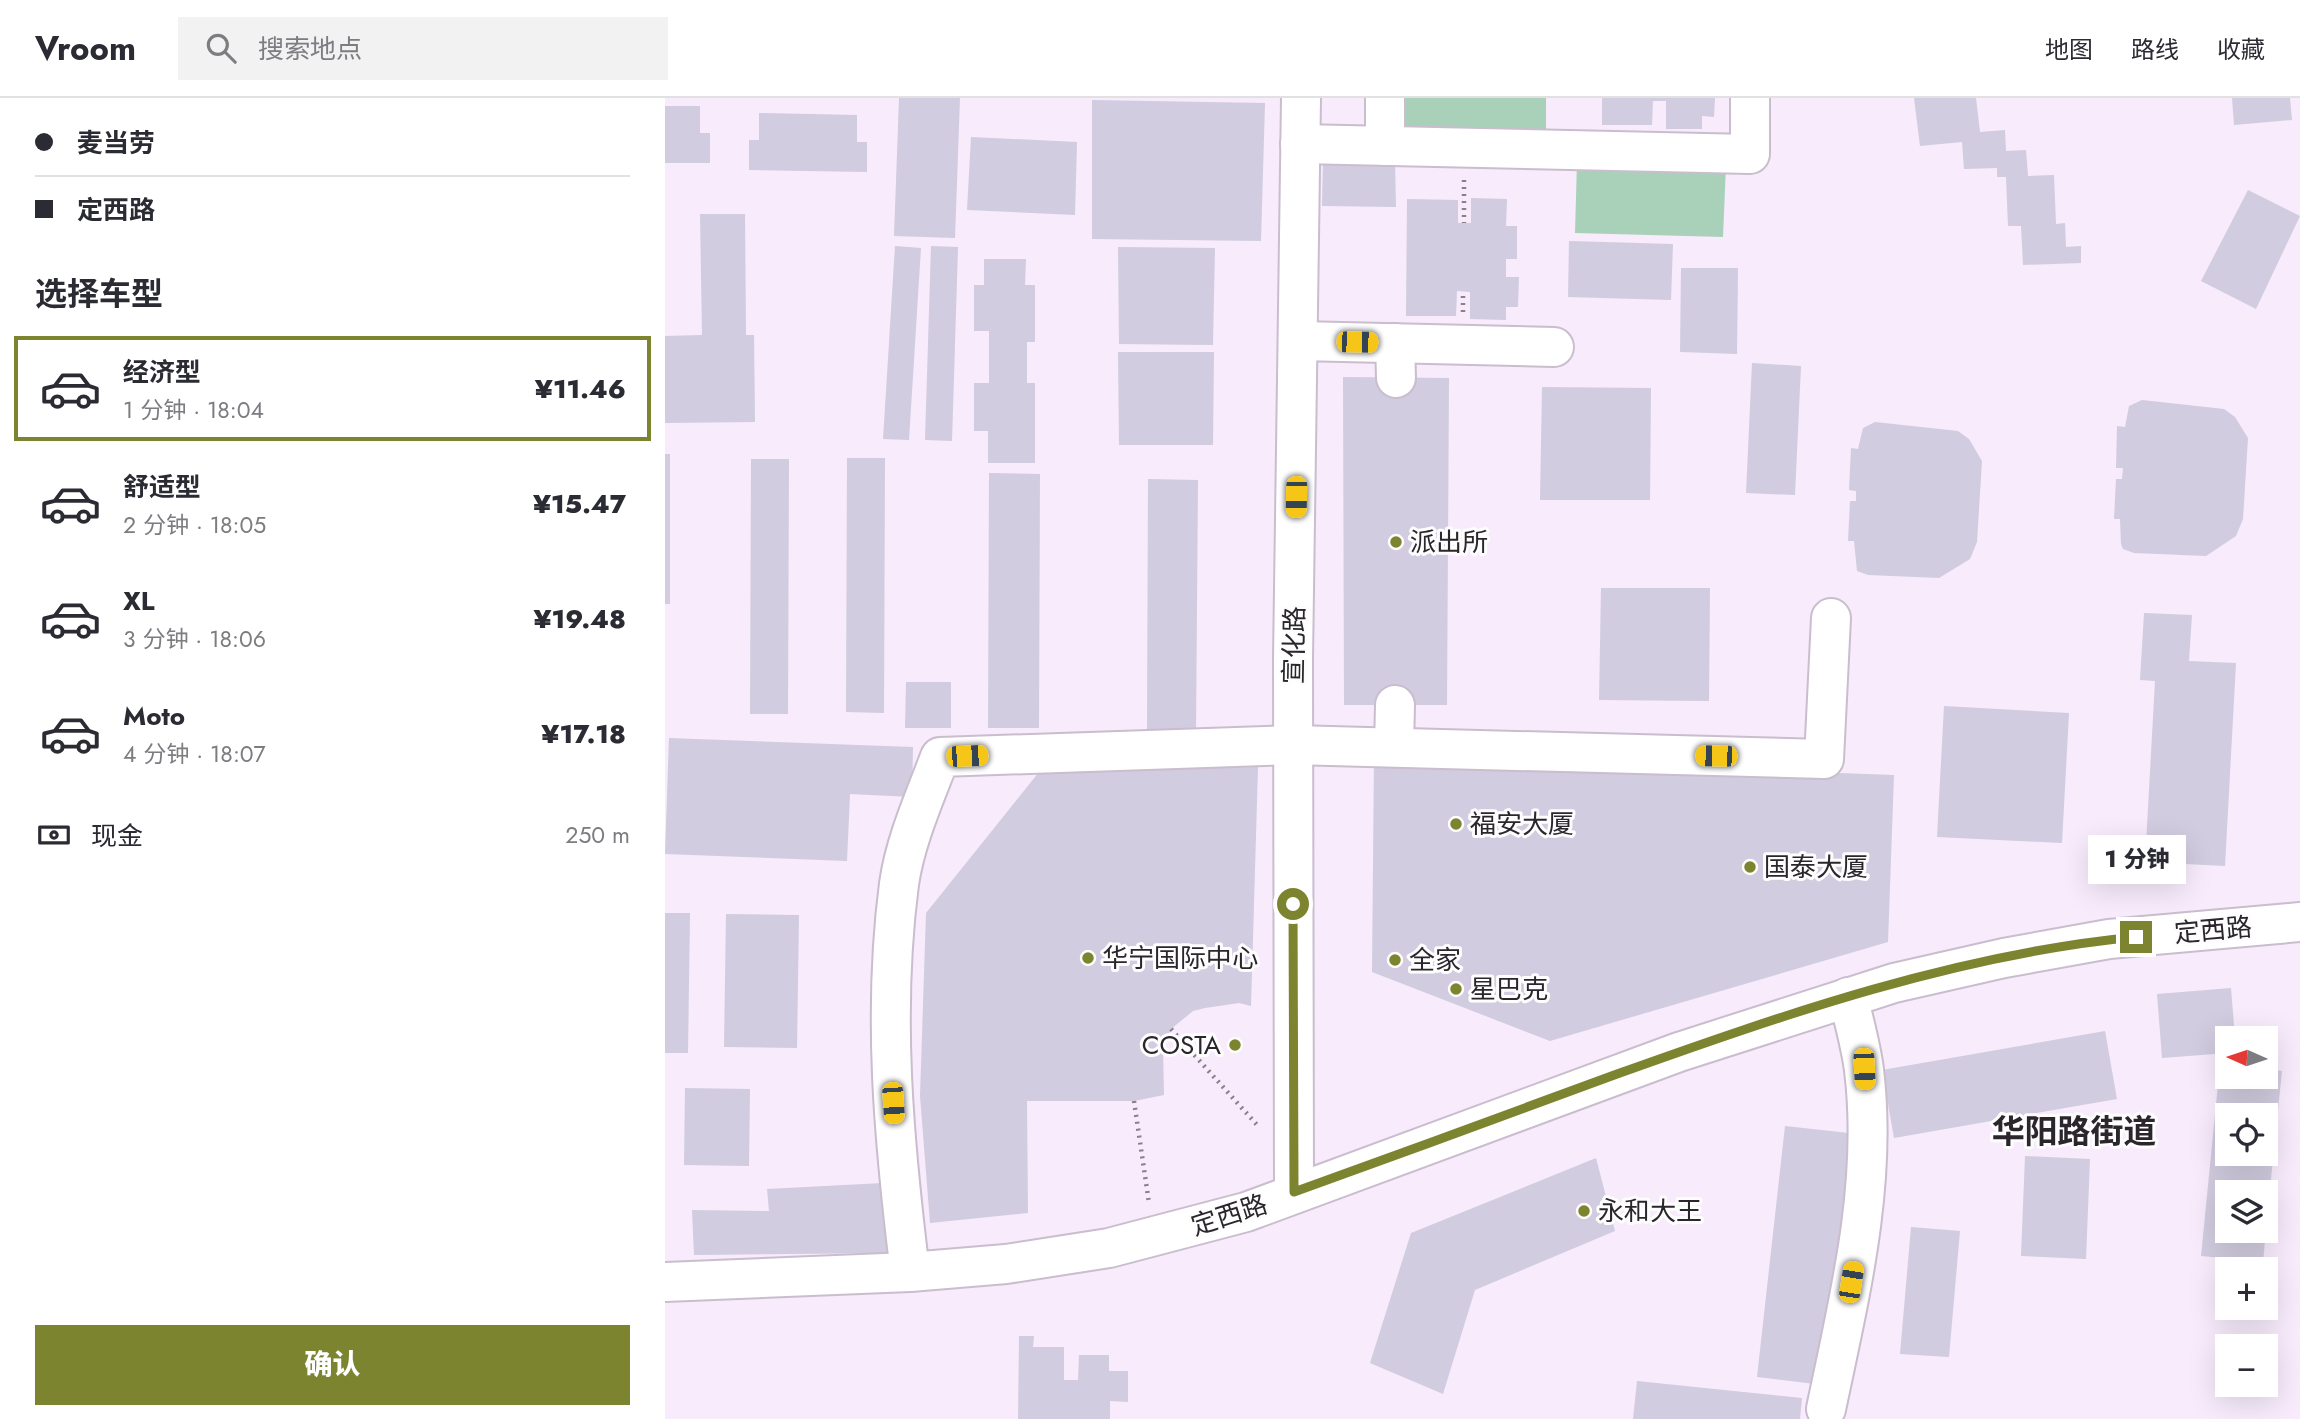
<!DOCTYPE html>
<html lang="zh">
<head>
<meta charset="utf-8">
<style>
	body { margin:0; font-family:Jost,"Noto Sans SC",sans-serif; background:#f2f2f3; color:#2b2b33; height:100vh; display:flex; flex-direction:column; font-size:26px; white-space:nowrap }
	* { box-sizing:border-box; margin:0 }
	p { font-size:23px; color:#7c7c81 }
	.icon { flex:none; width:38px; height:38px; fill:none; stroke:currentColor; stroke-width:2; stroke-linecap:round; stroke-linejoin:round }
	.map { position:relative; flex:1; overflow:hidden }
	.details { display:flex; flex-direction:column; background:#fff; width:665px }
	.details>* { flex:none }
	.top-card { display:grid; align-content:center; height:154px; padding:0 35px; background:#fff }
	.needle { width:46px; rotate:273deg }
	.buttons { position:absolute; left:1550px; top:928px; display:grid; gap:14px }
	.buttons a { display:grid; place-items:center; width:63px; height:63px; border-radius:0px; background:#fff; box-shadow:0 7px 28px #0002; font-size:35px }
	.end { position:absolute; width:32px; height:32px; margin:-16px; border:9px solid #7d8430; background:#fff; box-shadow:0 0 0 4px #fff }
	.from { border-radius:50% }
	.bubble { position:absolute; height:49px; border-radius:0px; background:#fff; box-shadow:0 7px 28px #0002; font-size:23px; font-weight:800; line-height:49px; text-align:center }
	.car { position:absolute; width:21px; height:42px; margin:-21px -10px; border-radius:9px; box-shadow:0 0 5px 2px #0007; background:linear-gradient(#f5c518 24%,#345 0 40%,#f5c518 0 76%,#345 0 86%,#f5c518 0) }
	.top-card b { display:flex; align-items:center; gap:24px; height:66px; font-size:26px }
	.top-card b+b { border-top:2px solid #e1e1e2 }
	.top-card i { width:18px; height:18px; background:#2b2b33 }
	ul { padding:0; list-style:none }
	li { display:flex; align-items:center; gap:21px; height:105px; margin:0 14px 10px; padding:0 21px; border:4px solid transparent; border-radius:0px }
	li div { flex:1 }
	li b { display:block; font-size:26px }
	li em { font-style:normal; font-weight:800 }
	li.current { border-color:#7d8430 }
	li>.icon { width:63px; height:63px; stroke-width:1.5 }
	h2 { padding:0 35px; font-size:32px; line-height:84px }
	.pay { display:flex; align-items:center; gap:18px; height:77px; padding:0 35px; font-size:26px }
	.pay p { margin-inline-start:auto }
	.cta { display:flex; gap:14px; margin-top:auto; padding:14px 35px }
	.cta a { flex:1; height:80px; border-radius:0px; background:#7d8430; color:#fff; font-size:28px; font-weight:800; line-height:80px; text-align:center }
	header { display:flex; align-items:center; gap:42px; box-sizing:border-box; height:98px; padding:0 35px; background:#fff; border-bottom:2px solid #e1e1e2 }
	header strong { font-size:33px }
	nav { display:flex; gap:38px; margin-inline-start:auto; font-size:24px }
	.search { width:490px; height:63px; background:#f2f2f3; display:flex; align-items:center; gap:18px; box-sizing:border-box; padding:0 24px; border-radius:0px; color:#7c7c81; font-size:26px }
	main { display:flex; flex:1; min-height:0 }
	.map>svg:first-child { display:block }
</style>
</head>
<body>
<header>
<strong>Vroom</strong>
<div class="search"><svg class="icon" aria-label="search" viewBox="0 0 24 24"><circle cx="10" cy="10" r="6"/><path d="M15 15l6 6"/></svg>搜索地点</div>
<nav><a>地图</a><a>路线</a><a>收藏</a></nav>
</header>
<main>
<section class="details">
<div class="top-card">
<b><i class="from"></i>麦当劳</b>
<b><i></i>定西路</b>
</div>
<h2>选择车型</h2>
<ul>
<li class="current"><svg class="icon" aria-label="car" viewBox="0 0 24 24"><path d="M5 17H2v-5l4-1 3-4h7l3 4 3 1v5h-3M9 17h6M6 11h13"/><circle cx="7" cy="17" r="2"/><circle cx="17" cy="17" r="2"/></svg><div><b>经济型</b><p>1 分钟 · 18:04</p></div><em>¥11.46</em></li>
<li><svg class="icon" aria-label="car" viewBox="0 0 24 24"><path d="M5 17H2v-5l4-1 3-4h7l3 4 3 1v5h-3M9 17h6M6 11h13"/><circle cx="7" cy="17" r="2"/><circle cx="17" cy="17" r="2"/></svg><div><b>舒适型</b><p>2 分钟 · 18:05</p></div><em>¥15.47</em></li>
<li><svg class="icon" aria-label="car" viewBox="0 0 24 24"><path d="M5 17H2v-5l4-1 3-4h7l3 4 3 1v5h-3M9 17h6M6 11h13"/><circle cx="7" cy="17" r="2"/><circle cx="17" cy="17" r="2"/></svg><div><b>XL</b><p>3 分钟 · 18:06</p></div><em>¥19.48</em></li>
<li><svg class="icon" aria-label="car" viewBox="0 0 24 24"><path d="M5 17H2v-5l4-1 3-4h7l3 4 3 1v5h-3M9 17h6M6 11h13"/><circle cx="7" cy="17" r="2"/><circle cx="17" cy="17" r="2"/></svg><div><b>Moto</b><p>4 分钟 · 18:07</p></div><em>¥17.18</em></li>
</ul>
<div class="pay"><svg class="icon" aria-label="cash" viewBox="0 0 24 24"><path d="M3 7h18v10H3z"/><circle cx="12" cy="12" r="2"/></svg>现金<p>250 m</p></div>
<div class="cta"><a>确认</a></div>
</section>
<div class="map">
<svg width="1635" height="1321" viewBox="0 0 1635 1321">
	<rect width="100%" height="100%" fill="#f7ebfc"/>
	<!-- green -->
	<g fill="#a9d1b9">
		<path d="M738 0H881V35L738 31Z"/>
		<path d="M912 63 1061 67 1058 139 910 135Z"/>
	</g>
	<!-- building -->
	<g fill="#d1ccdf" fill-rule="evenodd">
		<path d="M234 0H295L290 140 229 138Z"/>
		<path d="M937 0H1050L1049 19 1037 18V31H1001V3H988L987 27H937Z"/>
		<path d="M1249 0H1311L1315 34 1340 32 1341 53 1361 52 1363 78 1389 77 1391 126 1400 125 1401 149 1416 148V165L1358 167 1356 128H1343L1341 79H1332V70L1299 71 1297 44 1255 48Z"/>
		<path d="M1567 0H1625L1627 22 1569 27Z"/>
		<path d="M427 2 600 5 596 143 427 141Z"/>
		<path d="M0 8H35V35H45V65H0Z"/>
		<path d="M94 15 192 17V44H202V74L84 72V42H94Z"/>
		<path d="M306 39 412 44 410 117 302 112Z"/>
		<path d="M658 62 730 63 731 109 657 108Z"/>
		<path d="M1583 92 1635 118 1591 211 1536 183Z"/>
		<path d="M806 100 842 101 841 128H852V161H841V179H854L853 209H841V222L805 221V194L792 193 791 218H741L742 101 793 102V125H806Z"/>
		<path d="M35 116H80L81 237H89L90 324 0 325V238L37 237Z"/>
		<path d="M904 143 1008 146 1006 202 903 199Z"/>
		<path d="M230 148 256 150 244 342 218 341Z"/>
		<path d="M266 148 293 149 287 343 260 342Z"/>
		<path d="M453 149 550 150 548 247 454 246Z"/>
		<path d="M319 161H361L360 187H370V244H362V285H370V365H323V333H309V285H324V233H309V187H319Z"/>
		<path d="M1016 170H1073L1072 256 1015 254Z"/>
		<path d="M453 254H549L548 347H454Z"/>
		<path d="M1087 265 1136 268 1130 397 1081 395Z"/>
		<path d="M678 279 784 280 782 607H679Z"/>
		<path d="M877 289 986 290 985 402H875Z"/>
		<path d="M1477 302 1559 311 1570 319 1583 340 1578 421 1571 438 1541 458 1469 455 1458 451 1456 446 1455 421H1449L1451 381H1457L1458 370H1451L1452 328 1460 329 1464 308Z"/>
		<path d="M1210 324 1293 333 1304 341 1317 363 1312 444 1305 461 1274 480 1203 477 1192 473 1189 443H1183L1185 403H1191V393L1184 392 1186 350 1193 351 1198 330Z"/>
		<rect x="0" y="356" width="5" height="150"/>
		<path d="M182 360H220L219 615 181 614Z"/>
		<path d="M86 361H124L123 616H85Z"/>
		<path d="M324 375 375 376 374 630H323Z"/>
		<path d="M483 381 533 382 531 633H482Z"/>
		<path d="M936 490H1045L1044 603 934 602Z"/>
		<path d="M1479 515 1527 517 1524 563 1571 565 1560 768 1480 764 1490 583 1475 582Z"/>
		<path d="M241 584H286V630H240Z"/>
		<path d="M1279 608 1404 615 1397 745 1272 739Z"/>
		<path d="M4 640 248 649 247 699 185 696 182 763 0 756Z"/>
		<path d="M709 658 1229 677 1223 844 885 943 707 874Z"/>
		<path d="M593 669 586 908 574 905 540 910 528 913 506 931 498 950 499 997 469 1003H362L363 1115 265 1125 255 998 261 815 374 674Z"/>
		<path d="M0 815H25L23 955H0Z"/>
		<path d="M61 816 134 817 132 950 59 949Z"/>
		<path d="M1566 890 1570 940H1563V955L1497 960 1492 896Z"/>
		<path d="M1440 933 1452 1001 1229 1040 1217 972Z"/>
		<path d="M1555 966 1563 967V978H1601V971L1617 973 1603 1110 1601 1094H1563V1132H1601L1598 1164 1536 1158ZM1563 1017H1601V1055H1563Z"/>
		<path d="M20 990 85 991 84 1068 19 1067Z"/>
		<path d="M1120 1028 1193 1036 1166 1288 1092 1279Z"/>
		<path d="M1360 1058 1425 1061 1421 1161 1356 1158Z"/>
		<path d="M931 1060 950 1133 810 1192 778 1296 705 1265 746 1135Z"/>
		<path d="M218 1085 228 1155 29 1157 27 1112 104 1113 102 1091Z"/>
		<path d="M1246 1129 1295 1133 1284 1259 1235 1256Z"/>
		<path d="M354 1238H369L368 1249H399V1282H413L414 1257H444V1273H463V1304L445 1303V1321H353Z"/>
		<path d="M972 1283 1137 1300 1135 1321H968Z"/>
	</g>
	<g fill="none" stroke-linecap="round" stroke-linejoin="round">
		<!-- minor casing -->
		<g stroke="#c9bdce" stroke-width="42">
			<g id="minor">
				<path d="M635 46 1085 56V0"/>
				<path d="M720 48V0"/>
				<path d="M634 243 889 249"/>
				<path d="M730 245 731 280"/>
				<path d="M729 649 730 607"/>
				<path d="M629 1094 628 561 636 0"/>
				<path d="M245 1174C229 1045 217 915 234 786 240 743 260 699 275 659L628 647 1159 661 1166 520"/>
				<path d="M0 1184 245 1174 341 1166 444 1150 581 1114 1014 954 1229 885 1339 860 1444 841 1635 824"/>
				<path d="M1161 1311C1184 1201 1213 1086 1199 972 1196 948 1189 923 1183 899"/>
			</g>
		</g>
		<!-- path -->
		<g stroke="#88818c" stroke-width="4.5" stroke-dasharray="2 5" stroke-linecap="butt">
			<path d="M799 82V125"/>
			<path d="M798 214V194"/>
			<path d="M506 931 593 1028"/>
			<path d="M469 1003 484 1105"/>
		</g>
		<!-- minor -->
		<use href="#minor" stroke="#fff" stroke-width="38"/>
	</g>
	<g fill="none" stroke-linecap="round" stroke-linejoin="round">
		<!-- route -->
		<path stroke="#7d8430" stroke-width="9" d="M628 806 629 1094C737 1055 844 1016 952 976 1120 916 1293 856 1471 839"/>
	</g>
	<!-- markers -->
	<g fill="#7d8430" stroke="#fdfdfd" stroke-width="2.5">
		<circle cx="731" cy="444" r="7"/>
		<circle cx="791" cy="726" r="7"/>
		<circle cx="1085" cy="769" r="7"/>
		<circle cx="423" cy="860" r="7"/>
		<circle cx="730" cy="862" r="7"/>
		<circle cx="791" cy="891" r="7"/>
		<circle cx="570" cy="947" r="7"/>
		<circle cx="919" cy="1113" r="7"/>
	</g>
	<g text-anchor="middle" dominant-baseline="central" stroke-width="6" stroke-linejoin="round" paint-order="stroke">
		<!-- poi labels -->
		<g font-size="26" fill="#2a262c" stroke="#fdfdfd" text-anchor="start">
			<text x="745" y="444">派出所</text>
			<text x="805" y="726">福安大厦</text>
			<text x="1099" y="769">国泰大厦</text>
			<text x="437" y="860">华宁国际中心</text>
			<text x="744" y="862">全家</text>
			<text x="805" y="891">星巴克</text>
			<text x="556" y="947" text-anchor="end">COSTA</text>
			<text x="933" y="1113">永和大王</text>
		</g>
		<!-- street labels -->
		<g font-size="26" fill="#2a262c" stroke="#fdfdfd">
			<text transform="translate(629 547) rotate(-89)">宣化路</text>
			<text transform="translate(1548 832) rotate(-5)">定西路</text>
			<text transform="translate(564 1117) rotate(-18)">定西路</text>
		</g>
		<!-- district labels -->
		<g font-size="33" font-weight="bold" fill="#2a262c" stroke="#fdfdfd">
			<text x="1409" y="1033">华阳路街道</text>
		</g>
	</g>
</svg>
<div class="buttons">
<a><svg class="needle" viewBox="-14 -14 28 28"><path d="M0-13l5 13h-10z" fill="#e53935"/><path d="M0 13l5-13h-10z" fill="#7c7c81"/></svg></a>
<a><svg class="icon" aria-label="locate" viewBox="0 0 24 24"><circle cx="12" cy="12" r="6"/><path d="M12 2v4M12 18v4M2 12h4M18 12h4"/></svg></a>
<a><svg class="icon" aria-label="layers" viewBox="0 0 24 24"><path d="M12 4l9 5-9 5-9-5zM3 14l9 5 9-5"/></svg></a>
<a>+</a>
<a>−</a>
</div>
<i class="end from" style="left:628px;top:806px"></i>
<i class="end" style="left:1471px;top:839px"></i>
<div class="bubble" style="left:1423px;top:737px;width:98px">1 分钟</div>
<i class="car" style="left:692px;top:244px;rotate:91deg"></i>
<i class="car" style="left:631px;top:399px;rotate:181deg"></i>
<i class="car" style="left:302px;top:658px;rotate:88deg"></i>
<i class="car" style="left:1051px;top:658px;rotate:271deg"></i>
<i class="car" style="left:1199px;top:971px;rotate:177deg"></i>
<i class="car" style="left:228px;top:1005px;rotate:176deg"></i>
<i class="car" style="left:1186px;top:1184px;rotate:9deg"></i>
</div>
</main>
</body>
</html>
